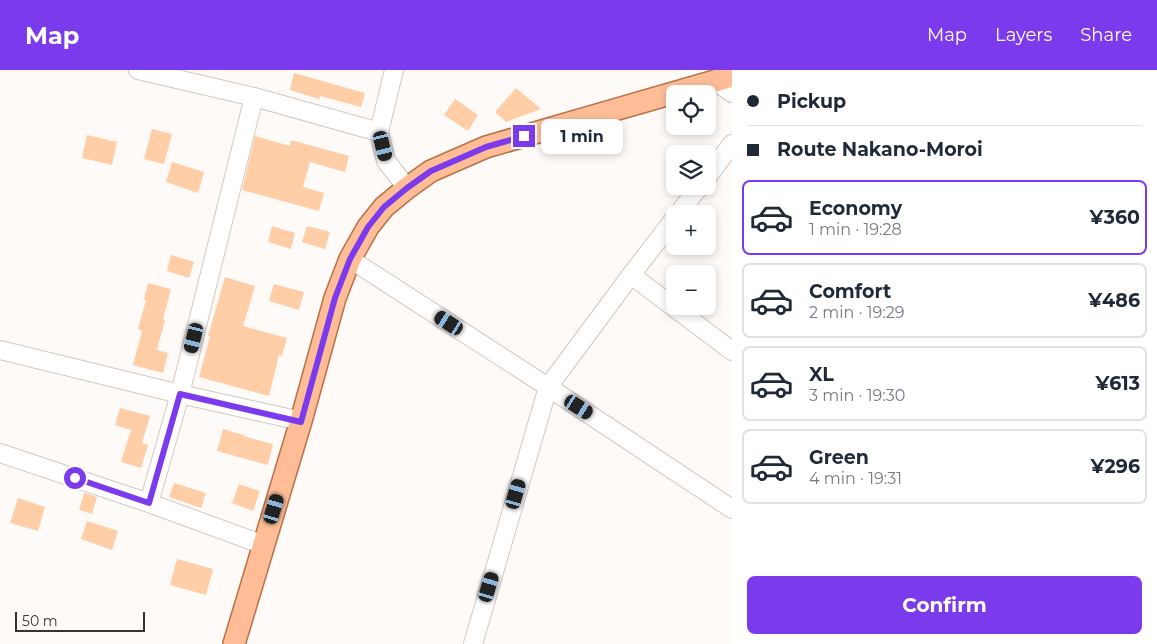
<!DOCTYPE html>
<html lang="en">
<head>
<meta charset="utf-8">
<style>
	body { margin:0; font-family:Montserrat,sans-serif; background:#f6f6f7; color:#1f2937; height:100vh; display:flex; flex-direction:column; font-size:19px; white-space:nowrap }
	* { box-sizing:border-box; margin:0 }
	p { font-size:16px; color:#747a83 }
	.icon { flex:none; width:28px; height:28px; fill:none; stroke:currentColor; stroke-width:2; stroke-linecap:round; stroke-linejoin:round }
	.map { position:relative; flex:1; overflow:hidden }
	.details { display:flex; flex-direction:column; background:#fff; width:425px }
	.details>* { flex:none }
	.guide { display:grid; align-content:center; height:110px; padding:0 15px; background:#fff }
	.controls { position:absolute; left:666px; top:15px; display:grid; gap:10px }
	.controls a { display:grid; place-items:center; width:50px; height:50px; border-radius:8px; background:#fff; box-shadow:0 2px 8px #0003; font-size:25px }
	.scale { position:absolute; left:15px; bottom:12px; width:130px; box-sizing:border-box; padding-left:5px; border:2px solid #393330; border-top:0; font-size:14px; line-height:18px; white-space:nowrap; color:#393330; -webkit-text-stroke:4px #fdfaf8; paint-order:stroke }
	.end { position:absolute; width:22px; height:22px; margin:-11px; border:6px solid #7c3aed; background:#fff; box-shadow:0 0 0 2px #fff }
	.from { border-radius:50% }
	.bubble { position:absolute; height:35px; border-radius:8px; background:#fff; box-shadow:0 2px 8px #0003; font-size:16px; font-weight:700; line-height:35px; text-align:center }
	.car { position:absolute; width:15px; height:30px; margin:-15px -8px; border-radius:6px; box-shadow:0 0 4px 1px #0007; background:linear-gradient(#222 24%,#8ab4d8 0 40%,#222 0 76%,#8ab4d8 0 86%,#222 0) }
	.guide b { display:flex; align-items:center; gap:18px; height:48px; font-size:19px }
	.guide b+b { border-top:1px solid #e0e1e3 }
	.guide i { width:12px; height:12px; background:#1f2937 }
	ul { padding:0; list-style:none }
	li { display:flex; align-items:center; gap:15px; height:75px; margin:0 10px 8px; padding:0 5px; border:2px solid #e0e1e3; border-radius:8px }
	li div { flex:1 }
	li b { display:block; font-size:19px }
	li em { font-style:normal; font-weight:700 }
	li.current { border-color:#7c3aed }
	li>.icon { width:45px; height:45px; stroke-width:1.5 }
	.action { display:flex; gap:10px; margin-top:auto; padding:10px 15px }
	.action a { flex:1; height:58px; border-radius:8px; background:#7c3aed; color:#fff; font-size:20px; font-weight:700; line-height:58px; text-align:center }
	header { display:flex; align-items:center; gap:30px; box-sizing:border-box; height:70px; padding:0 25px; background:#7c3aed; color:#fff }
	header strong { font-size:24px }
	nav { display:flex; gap:28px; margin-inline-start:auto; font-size:18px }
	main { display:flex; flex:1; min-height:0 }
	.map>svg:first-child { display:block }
</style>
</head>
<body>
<header>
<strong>Map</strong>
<nav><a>Map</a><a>Layers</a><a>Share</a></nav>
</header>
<main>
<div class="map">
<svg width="732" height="574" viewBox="0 0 732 574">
	<rect width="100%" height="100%" fill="#fdfaf8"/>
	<!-- building -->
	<g fill="#ffcda6">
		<path d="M294 3 365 23 361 37 320 26 319 29 290 20Z"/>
		<path d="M516 18 541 39 506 52 495 42Z"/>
		<path d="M455 29 478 45 468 61 444 45Z"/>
		<path d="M152 59 172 64 164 94 144 89Z"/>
		<path d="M87 65 117 72 112 95 82 88Z"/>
		<path d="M255 66 290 76 291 70 349 86 345 102 310 92 303 117 324 123 319 141 242 120Z"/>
		<path d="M172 92 204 102 198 123 166 112Z"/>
		<path d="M272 156 295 163 291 179 268 172Z"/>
		<path d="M307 156 330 162 325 179 302 172Z"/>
		<path d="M171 185 194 192 189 208 167 201Z"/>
		<path d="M225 207 255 216 243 256 287 268 282 286 279 285 269 326 199 307 210 266H208Z"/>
		<path d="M148 213 171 219 163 249 165 250 157 280 168 283 163 303 133 295 142 261 138 259 146 230 144 229Z"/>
		<path d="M274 214 304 222 299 240 269 231Z"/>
		<path d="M120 338 150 346 142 373 148 375 141 398 121 392 131 360 115 355Z"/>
		<path d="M223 359 244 365 243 366 273 374 268 395 217 381Z"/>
		<path d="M174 413 206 423 201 438 169 427Z"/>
		<path d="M239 414 260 421 253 441 232 433Z"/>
		<path d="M84 423 97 427 92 444 79 440Z"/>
		<path d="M18 428 45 437 38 461 10 453Z"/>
		<path d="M87 451 118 461 112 480 81 469Z"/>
		<path d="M177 489 213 499 206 525 170 515Z"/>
	</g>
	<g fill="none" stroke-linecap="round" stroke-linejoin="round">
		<!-- minor casing -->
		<g stroke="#d5c7c0" stroke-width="20">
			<g id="minor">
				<path d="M138 0 254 27 379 62"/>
				<path d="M394 0 379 62 386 91 407 118"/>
				<path d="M715 11 732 23"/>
				<path d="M708 106 732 74"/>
				<path d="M678 144 700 116"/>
				<path d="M350 189 548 317 732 439"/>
				<path d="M631 205 732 281"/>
				<path d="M0 280 180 324 301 351"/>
				<path d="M0 383 149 433 264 475"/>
				<path d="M149 433 180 324 254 27"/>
				<path d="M473 574 548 317 631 205 675 148"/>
			</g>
		</g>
		<!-- major casing -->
		<g stroke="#b97045" stroke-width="24">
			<path id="major" d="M234 574 301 351 335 228 350 189 368 157 384 137 407 118 431 101 486 77 732 6"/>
		</g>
		<!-- minor -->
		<use href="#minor" stroke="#fff" stroke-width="18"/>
		<!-- major -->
		<use href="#major" stroke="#febd97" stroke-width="21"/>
	</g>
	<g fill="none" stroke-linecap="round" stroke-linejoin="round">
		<!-- route -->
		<path stroke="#7c3aed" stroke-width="6" d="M75 408 149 433 180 324 301 352 335 228 350 189 368 157 384 137 407 118 431 101 486 77 524 66"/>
	</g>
</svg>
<div class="controls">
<a><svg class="icon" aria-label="locate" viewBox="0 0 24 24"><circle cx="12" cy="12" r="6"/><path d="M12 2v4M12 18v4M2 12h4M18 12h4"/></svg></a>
<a><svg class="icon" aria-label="layers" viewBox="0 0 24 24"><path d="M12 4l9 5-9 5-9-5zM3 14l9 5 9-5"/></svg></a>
<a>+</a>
<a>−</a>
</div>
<div class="scale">50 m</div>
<i class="end from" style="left:75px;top:408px"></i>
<i class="end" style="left:524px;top:66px"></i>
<div class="bubble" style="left:541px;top:49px;width:82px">1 min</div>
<i class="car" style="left:383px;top:76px;rotate:166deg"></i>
<i class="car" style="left:449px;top:253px;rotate:303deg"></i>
<i class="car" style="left:194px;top:268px;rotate:194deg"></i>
<i class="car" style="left:579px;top:337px;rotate:123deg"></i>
<i class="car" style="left:516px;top:424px;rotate:16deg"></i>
<i class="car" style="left:274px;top:439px;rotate:17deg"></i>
<i class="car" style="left:489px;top:517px;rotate:17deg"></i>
</div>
<section class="details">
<div class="guide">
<b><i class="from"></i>Pickup</b>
<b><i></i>Route Nakano-Moroi</b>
</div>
<ul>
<li class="current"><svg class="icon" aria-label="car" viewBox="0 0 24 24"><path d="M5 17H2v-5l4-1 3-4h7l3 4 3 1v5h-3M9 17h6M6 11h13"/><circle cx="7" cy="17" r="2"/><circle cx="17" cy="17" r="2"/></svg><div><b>Economy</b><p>1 min · 19:28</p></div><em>¥360</em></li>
<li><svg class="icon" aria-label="car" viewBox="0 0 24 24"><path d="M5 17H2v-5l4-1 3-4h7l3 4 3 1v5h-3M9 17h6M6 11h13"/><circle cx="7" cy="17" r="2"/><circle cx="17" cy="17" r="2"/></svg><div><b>Comfort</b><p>2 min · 19:29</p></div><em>¥486</em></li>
<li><svg class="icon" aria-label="car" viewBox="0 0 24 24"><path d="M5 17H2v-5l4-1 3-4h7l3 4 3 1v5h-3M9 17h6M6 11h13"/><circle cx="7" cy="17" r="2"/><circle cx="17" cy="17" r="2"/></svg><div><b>XL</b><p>3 min · 19:30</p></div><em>¥613</em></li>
<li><svg class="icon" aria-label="car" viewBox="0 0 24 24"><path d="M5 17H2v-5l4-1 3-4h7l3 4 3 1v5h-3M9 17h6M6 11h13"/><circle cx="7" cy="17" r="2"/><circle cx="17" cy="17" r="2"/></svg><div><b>Green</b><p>4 min · 19:31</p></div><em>¥296</em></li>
</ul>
<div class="action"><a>Confirm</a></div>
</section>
</main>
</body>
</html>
